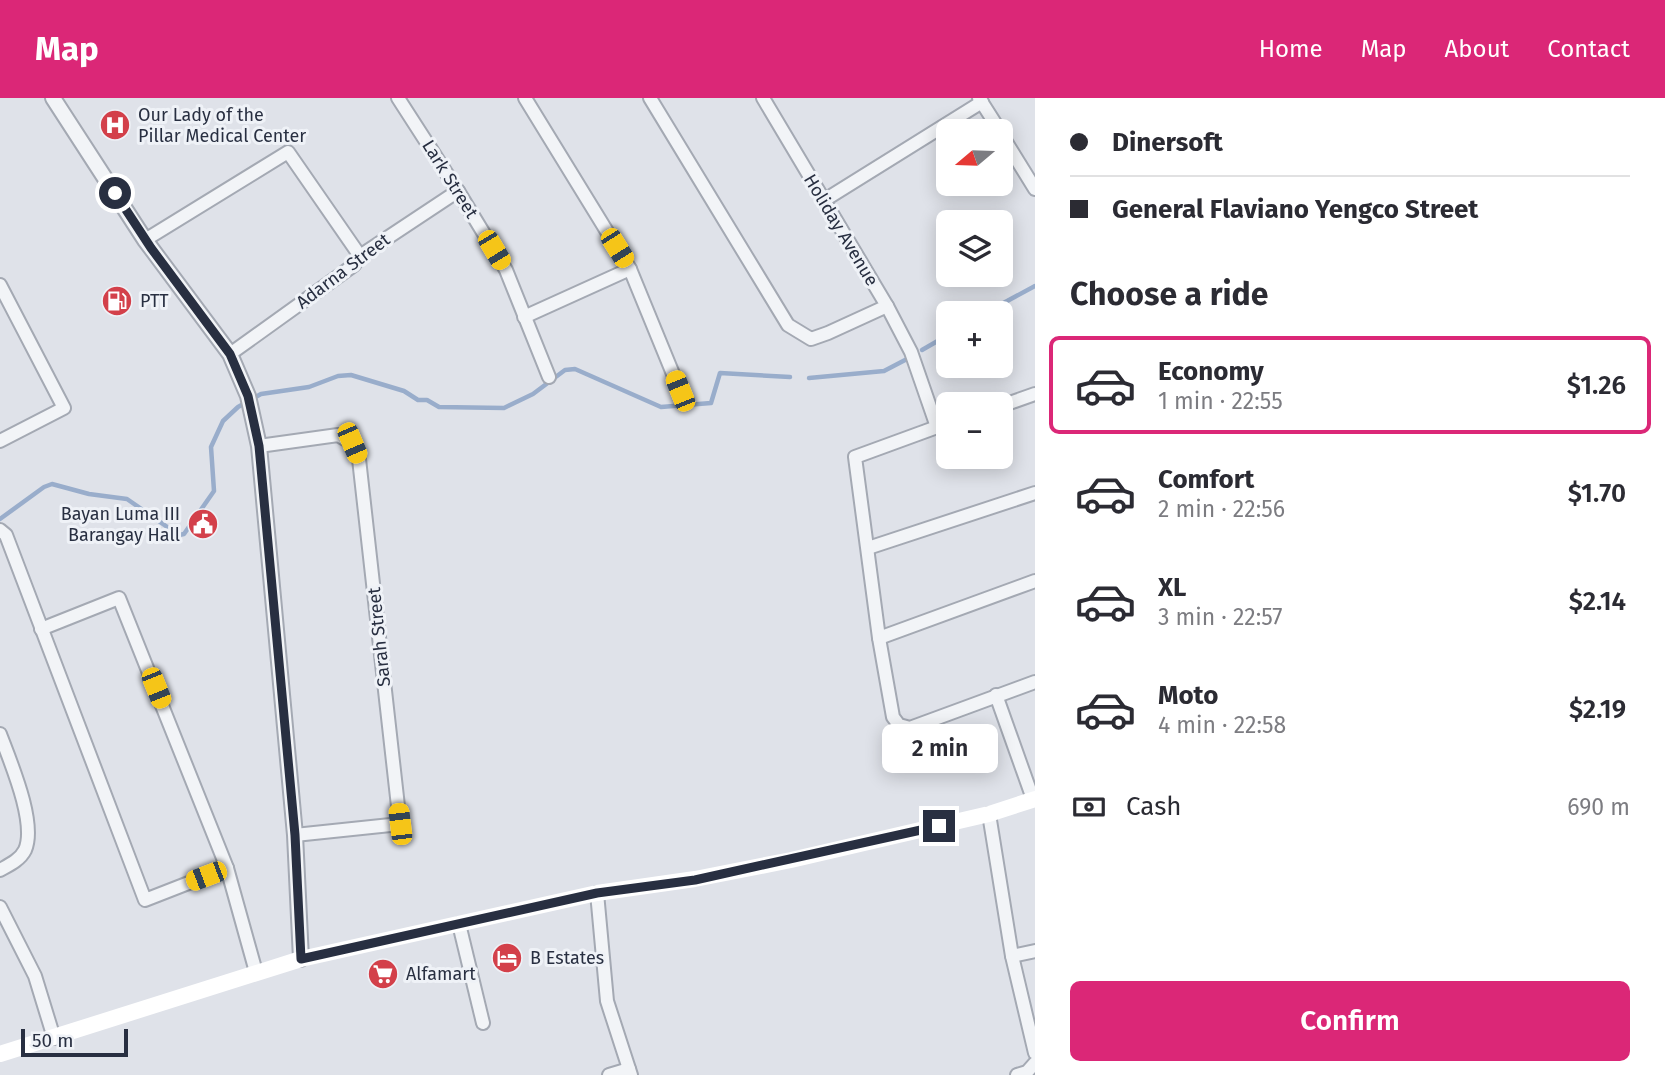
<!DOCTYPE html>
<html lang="en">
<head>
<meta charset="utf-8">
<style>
	body { margin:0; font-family:"Fira Sans",sans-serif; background:#f7f7f7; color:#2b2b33; height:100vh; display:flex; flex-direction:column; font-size:26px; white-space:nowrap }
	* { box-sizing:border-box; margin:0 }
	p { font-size:23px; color:#7c7c81 }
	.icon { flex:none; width:38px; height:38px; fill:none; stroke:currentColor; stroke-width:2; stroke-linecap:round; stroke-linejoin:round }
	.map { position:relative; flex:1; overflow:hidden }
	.details { display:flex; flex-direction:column; background:#fff; width:630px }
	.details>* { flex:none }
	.top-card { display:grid; align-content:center; height:154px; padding:0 35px; background:#fff }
	.needle { width:46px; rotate:251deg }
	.buttons { position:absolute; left:936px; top:21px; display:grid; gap:14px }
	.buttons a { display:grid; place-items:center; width:77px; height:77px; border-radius:10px; background:#fff; box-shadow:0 4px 18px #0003; font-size:35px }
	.scale { position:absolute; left:21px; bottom:18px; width:107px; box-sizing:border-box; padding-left:7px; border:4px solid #282f41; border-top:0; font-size:19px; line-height:24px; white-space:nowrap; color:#282f41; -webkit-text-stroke:5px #eff2f7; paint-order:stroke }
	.end { position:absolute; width:32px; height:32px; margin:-16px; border:9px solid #282f41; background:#fff; box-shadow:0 0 0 4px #fff }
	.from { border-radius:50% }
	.bubble { position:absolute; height:49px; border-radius:10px; background:#fff; box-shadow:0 4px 18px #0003; font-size:23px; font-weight:600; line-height:49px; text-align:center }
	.car { position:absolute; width:21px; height:42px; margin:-21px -10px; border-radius:9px; box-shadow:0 0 5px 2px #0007; background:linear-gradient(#f5c518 24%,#345 0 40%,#f5c518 0 76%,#345 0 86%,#f5c518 0) }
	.top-card b { display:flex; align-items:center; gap:24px; height:66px; font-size:26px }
	.top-card b+b { border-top:2px solid #e1e1e2 }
	.top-card i { width:18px; height:18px; background:#2b2b33 }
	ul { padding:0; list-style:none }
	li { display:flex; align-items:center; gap:21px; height:98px; margin:0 14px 10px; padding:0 21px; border:4px solid transparent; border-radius:10px }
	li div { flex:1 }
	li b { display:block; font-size:26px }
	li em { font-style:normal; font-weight:600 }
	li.on { border-color:#db2777 }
	li>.icon { width:63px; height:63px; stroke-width:1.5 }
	h2 { padding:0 35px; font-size:32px; line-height:84px }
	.pay { display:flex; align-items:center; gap:18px; height:77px; padding:0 35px; font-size:26px }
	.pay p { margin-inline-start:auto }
	.button { display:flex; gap:14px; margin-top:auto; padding:14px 35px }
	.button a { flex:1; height:80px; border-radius:10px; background:#db2777; color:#fff; font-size:28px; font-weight:600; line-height:80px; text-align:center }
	header { display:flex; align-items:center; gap:42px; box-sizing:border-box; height:98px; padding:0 35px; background:#db2777; color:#fff }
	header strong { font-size:33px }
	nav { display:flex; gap:38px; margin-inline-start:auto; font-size:24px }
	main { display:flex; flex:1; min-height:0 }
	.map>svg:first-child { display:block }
</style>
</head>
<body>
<header>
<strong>Map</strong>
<nav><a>Home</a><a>Map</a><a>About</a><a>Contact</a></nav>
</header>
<main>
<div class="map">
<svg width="1035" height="977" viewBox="0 0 1035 977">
	<rect width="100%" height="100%" fill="#dfe2e9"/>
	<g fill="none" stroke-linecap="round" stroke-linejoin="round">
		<!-- stream -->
		<g stroke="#99adcb" stroke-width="4.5">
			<path d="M985 215 1035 188"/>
			<path d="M922 252 948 237"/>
			<path d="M809 280 884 273 907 261"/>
			<path d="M0 421 44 389 52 386 89 396 127 401 173 433 179 437 184 436 214 393 211 349 223 323 238 309 261 296 309 289 338 278 351 277 404 293 418 302H427L439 309 504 310 533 296 565 272 575 271 661 309 711 305 720 275 790 279"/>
		</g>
		<!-- minor casing -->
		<g stroke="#a4a9b3" stroke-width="16">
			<g id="minor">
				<path d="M398 0 458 93 506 172 549 279"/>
				<path d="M525 0 630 171 680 293"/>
				<path d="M650 0 788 227 811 241 828 235 887 208 763 0"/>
				<path d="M979 0 1000 33"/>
				<path d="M1001 36 1035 91"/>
				<path d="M823 103 982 4"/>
				<path d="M145 142 288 54 360 158"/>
				<path d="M0 187 64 310 0 343"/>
				<path d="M887 208 911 254 937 329"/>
				<path d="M524 219 630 171"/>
				<path d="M230 256 354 167 360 158 458 93"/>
				<path d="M1001 308 1035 296"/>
				<path d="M948 325 855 359 879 540 893 619 899 627 910 630 1035 584"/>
				<path d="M259 348 338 337 352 345 359 361 400 726 295 737"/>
				<path d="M0 432 6 437 145 802 227 770"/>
				<path d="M868 450 1035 395"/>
				<path d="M41 531 119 500 227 770 256 874"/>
				<path d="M879 540 1035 483"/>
				<path d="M996 597 1033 701"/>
				<path d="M0 636C10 663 37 725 25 752 20 762 9 767 0 772"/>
				<path d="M989 716 1012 858 1035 955"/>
				<path d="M597 795 607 903 631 977"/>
				<path d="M0 809 35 878 54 940"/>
				<path d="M459 826 483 925"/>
				<path d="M1012 858 1035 853"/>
				<path d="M609 977 629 971"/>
				<path d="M1017 977 1027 974 1035 965"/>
			</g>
		</g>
		<!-- tertiary casing -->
		<g stroke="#a4a9b3" stroke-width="18">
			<path id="tertiary" d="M53 0 145 142 230 256 248 298 259 348 295 737 301 861"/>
		</g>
		<!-- minor -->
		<use href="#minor" stroke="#f2f4f7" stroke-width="12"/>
		<!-- tertiary -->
		<use href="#tertiary" stroke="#f2f4f7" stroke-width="14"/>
		<!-- secondary -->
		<path stroke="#fff" stroke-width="16" d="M0 956 301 861 597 795 695 781 791 762 989 716 1035 701"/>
	</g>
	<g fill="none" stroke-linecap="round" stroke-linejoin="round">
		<!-- route -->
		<path stroke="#282f41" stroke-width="9" d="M115 95 151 150 230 256 248 298 259 348 295 737 301 861 597 795 695 782 939 728"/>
	</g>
	<!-- icons -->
	<defs>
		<g id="hospital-disc" transform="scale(1.575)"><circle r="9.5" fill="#d3404a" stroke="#eff2f7"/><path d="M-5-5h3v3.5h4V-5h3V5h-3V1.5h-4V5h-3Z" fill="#fff"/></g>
		<g id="fuel-disc" transform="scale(1.575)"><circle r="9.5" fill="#d3404a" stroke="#eff2f7"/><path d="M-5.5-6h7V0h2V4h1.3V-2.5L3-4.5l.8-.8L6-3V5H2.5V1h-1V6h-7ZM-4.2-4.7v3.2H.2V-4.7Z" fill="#fff"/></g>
		<g id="civic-disc" transform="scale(1.575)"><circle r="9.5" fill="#d3404a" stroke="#eff2f7"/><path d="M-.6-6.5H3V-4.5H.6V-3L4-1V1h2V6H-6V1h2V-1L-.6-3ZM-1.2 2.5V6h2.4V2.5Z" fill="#fff"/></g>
		<g id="hotel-disc" transform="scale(1.575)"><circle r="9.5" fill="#d3404a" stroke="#eff2f7"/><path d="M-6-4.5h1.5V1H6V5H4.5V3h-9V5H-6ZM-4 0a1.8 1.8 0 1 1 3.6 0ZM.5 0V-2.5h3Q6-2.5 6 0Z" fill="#fff"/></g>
		<g id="supermarket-disc" transform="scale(1.575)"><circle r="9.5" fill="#d3404a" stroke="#eff2f7"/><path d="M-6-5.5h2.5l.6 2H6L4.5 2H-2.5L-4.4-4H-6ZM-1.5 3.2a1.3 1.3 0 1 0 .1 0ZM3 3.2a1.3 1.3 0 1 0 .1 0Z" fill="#fff"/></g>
	</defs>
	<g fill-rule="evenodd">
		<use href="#hospital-disc" x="115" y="27"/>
		<use href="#fuel-disc" x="117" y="203"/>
		<use href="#civic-disc" x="203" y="426"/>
		<use href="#hotel-disc" x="507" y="860"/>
		<use href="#supermarket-disc" x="383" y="876"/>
	</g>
	<g text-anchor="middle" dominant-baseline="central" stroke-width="6" stroke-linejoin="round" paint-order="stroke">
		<!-- poi labels -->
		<g font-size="18" fill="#282f41" stroke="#eff2f7" text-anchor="start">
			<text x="138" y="17">Our Lady of the<tspan x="138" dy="21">Pillar Medical Center</tspan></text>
			<text x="140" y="203">PTT</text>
			<text x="180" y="416" text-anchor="end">Bayan Luma III<tspan x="180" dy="21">Barangay Hall</tspan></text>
			<text x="530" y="860">B Estates</text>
			<text x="406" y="876">Alfamart</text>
		</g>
		<!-- street labels -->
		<g font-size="18" fill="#282f41" stroke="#eff2f7">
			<text transform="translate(450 81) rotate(58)">Lark Street</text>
			<text transform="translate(841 132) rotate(59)">Holiday Avenue</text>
			<text transform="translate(343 173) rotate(-37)">Adarna Street</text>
			<text transform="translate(379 539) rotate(-96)">Sarah Street</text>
		</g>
	</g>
</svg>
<div class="buttons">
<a><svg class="needle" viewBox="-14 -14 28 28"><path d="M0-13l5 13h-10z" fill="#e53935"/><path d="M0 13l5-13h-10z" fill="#7c7c81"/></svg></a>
<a><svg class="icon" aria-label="layers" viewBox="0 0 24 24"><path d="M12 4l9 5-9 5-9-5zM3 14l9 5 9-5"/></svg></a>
<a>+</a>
<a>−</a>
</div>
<div class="scale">50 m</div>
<i class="end from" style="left:115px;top:95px"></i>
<i class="end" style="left:939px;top:728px"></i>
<div class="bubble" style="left:882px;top:626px;width:116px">2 min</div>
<i class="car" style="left:617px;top:150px;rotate:148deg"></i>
<i class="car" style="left:494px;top:152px;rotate:149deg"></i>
<i class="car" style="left:680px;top:293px;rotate:338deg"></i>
<i class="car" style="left:352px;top:345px;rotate:157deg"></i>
<i class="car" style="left:156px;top:590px;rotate:158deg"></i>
<i class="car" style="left:400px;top:726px;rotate:353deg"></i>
<i class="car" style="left:206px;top:778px;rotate:249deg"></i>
</div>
<section class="details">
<div class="top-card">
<b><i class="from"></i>Dinersoft</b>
<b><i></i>General Flaviano Yengco Street</b>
</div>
<h2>Choose a ride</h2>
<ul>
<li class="on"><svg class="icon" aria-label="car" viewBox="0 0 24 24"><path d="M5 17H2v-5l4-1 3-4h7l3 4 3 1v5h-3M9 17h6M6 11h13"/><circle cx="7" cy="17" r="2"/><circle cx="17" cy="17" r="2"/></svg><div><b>Economy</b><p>1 min · 22:55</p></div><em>$1.26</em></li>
<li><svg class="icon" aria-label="car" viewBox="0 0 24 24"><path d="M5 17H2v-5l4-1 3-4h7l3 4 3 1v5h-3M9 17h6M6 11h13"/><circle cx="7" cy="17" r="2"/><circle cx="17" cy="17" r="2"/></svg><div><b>Comfort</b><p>2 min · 22:56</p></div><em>$1.70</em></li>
<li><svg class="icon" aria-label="car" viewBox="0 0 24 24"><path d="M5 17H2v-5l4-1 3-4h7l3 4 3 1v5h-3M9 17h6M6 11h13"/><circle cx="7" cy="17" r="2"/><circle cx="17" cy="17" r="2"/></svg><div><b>XL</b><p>3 min · 22:57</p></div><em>$2.14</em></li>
<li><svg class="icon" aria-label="car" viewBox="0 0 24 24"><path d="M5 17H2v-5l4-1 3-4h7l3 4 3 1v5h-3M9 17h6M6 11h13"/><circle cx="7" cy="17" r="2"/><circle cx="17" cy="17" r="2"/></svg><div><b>Moto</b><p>4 min · 22:58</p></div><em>$2.19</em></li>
</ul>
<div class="pay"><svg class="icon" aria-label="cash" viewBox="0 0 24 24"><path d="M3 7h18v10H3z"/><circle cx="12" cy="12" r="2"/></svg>Cash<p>690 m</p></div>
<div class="button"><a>Confirm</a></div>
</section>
</main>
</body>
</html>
